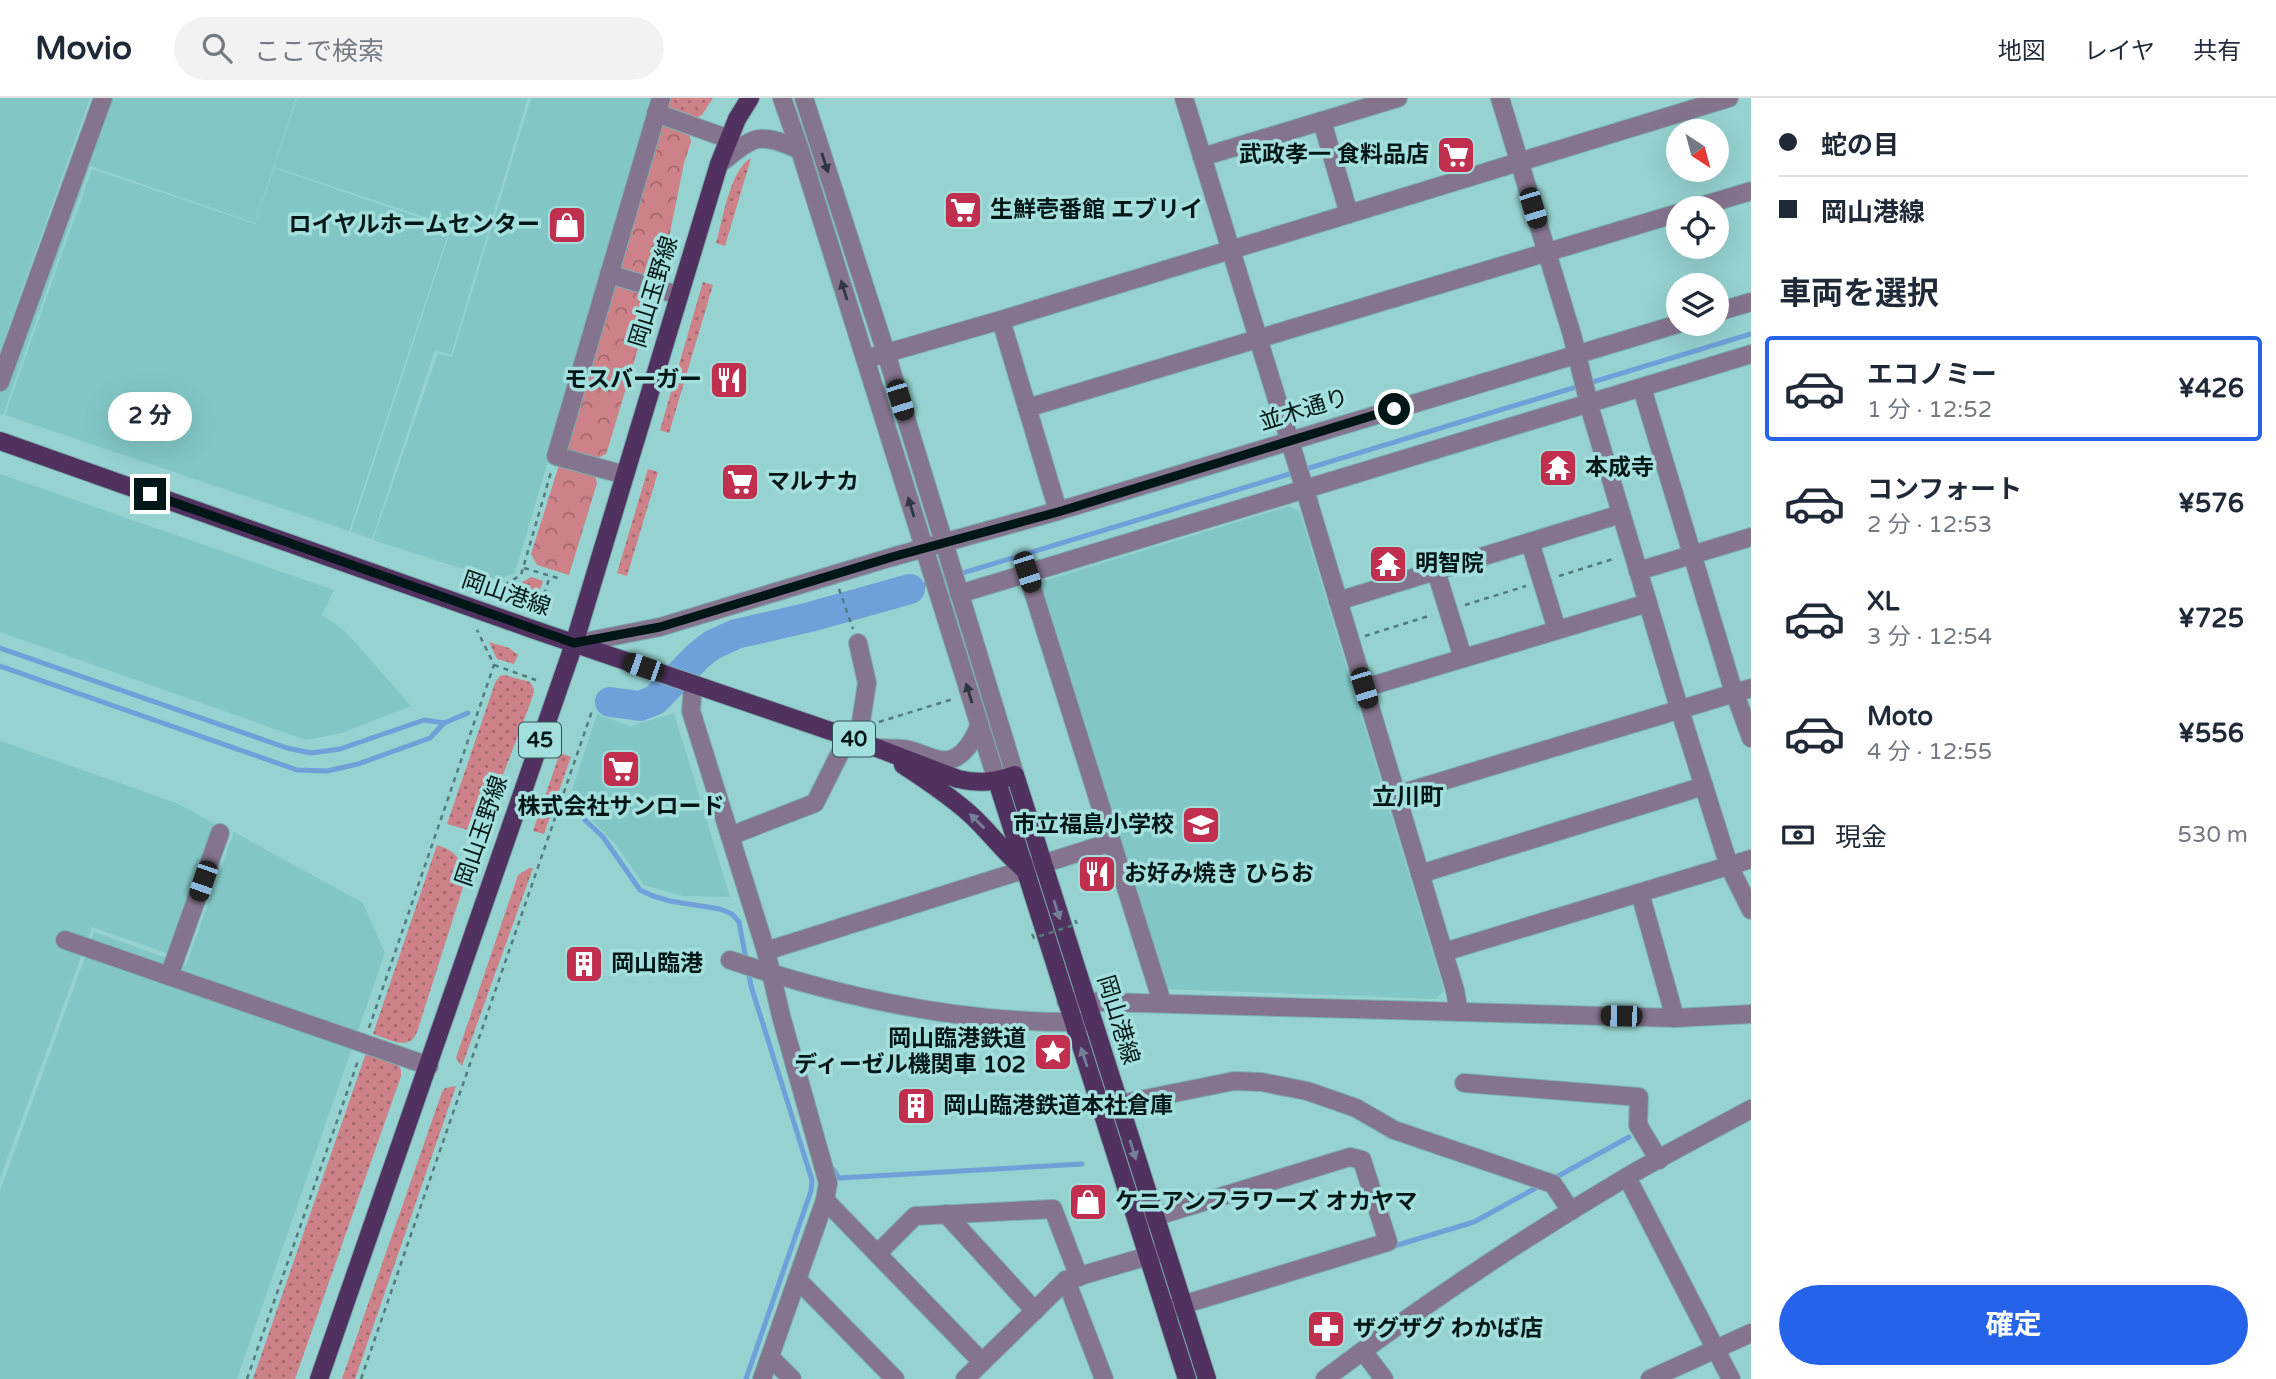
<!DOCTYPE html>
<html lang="ja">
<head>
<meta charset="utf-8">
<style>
	body { margin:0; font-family:"Varela Round","Noto Sans JP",sans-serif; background:#f2f2f3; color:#1f2937; height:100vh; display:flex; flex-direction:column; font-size:26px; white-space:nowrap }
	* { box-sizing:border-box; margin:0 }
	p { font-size:23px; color:#747a83 }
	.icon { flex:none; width:38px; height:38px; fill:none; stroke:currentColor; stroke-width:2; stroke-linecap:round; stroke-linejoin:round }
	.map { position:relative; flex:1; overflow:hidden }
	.drawer { display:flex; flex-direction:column; background:#fff; width:525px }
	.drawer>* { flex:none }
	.guide { display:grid; align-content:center; height:154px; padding:0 28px; background:#fff }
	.needle { width:46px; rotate:144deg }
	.tools { position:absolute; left:1666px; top:21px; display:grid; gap:14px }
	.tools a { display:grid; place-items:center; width:63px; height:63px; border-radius:50%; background:#fff; box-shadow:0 7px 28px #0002; font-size:35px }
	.end { position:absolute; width:32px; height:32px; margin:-16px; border:9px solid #011616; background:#fff; box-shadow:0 0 0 4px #fff }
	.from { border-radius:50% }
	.bubble { position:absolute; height:49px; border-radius:24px; background:#fff; box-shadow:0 7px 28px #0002; font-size:23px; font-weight:700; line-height:49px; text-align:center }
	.car { position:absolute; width:21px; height:42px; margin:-21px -10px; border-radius:9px; box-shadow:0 0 5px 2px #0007; background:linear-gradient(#222 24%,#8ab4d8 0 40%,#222 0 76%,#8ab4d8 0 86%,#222 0) }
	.guide b { display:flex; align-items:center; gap:24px; height:66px; font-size:26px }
	.guide b+b { border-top:2px solid #e0e1e3 }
	.guide i { width:18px; height:18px; background:#1f2937 }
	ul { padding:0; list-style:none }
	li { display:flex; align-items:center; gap:21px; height:105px; margin:0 14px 10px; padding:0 14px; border:4px solid transparent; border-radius:7px }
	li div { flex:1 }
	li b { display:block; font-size:26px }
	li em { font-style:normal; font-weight:700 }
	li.selected { border-color:#2563eb }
	li>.icon { width:63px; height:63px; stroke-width:1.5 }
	h2 { padding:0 28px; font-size:32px; line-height:84px }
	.pay { display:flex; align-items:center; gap:18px; height:77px; padding:0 28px; font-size:26px }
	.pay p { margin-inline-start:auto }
	.action { display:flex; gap:14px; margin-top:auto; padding:14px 28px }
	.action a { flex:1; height:80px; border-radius:42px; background:#2563eb; color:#fff; font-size:28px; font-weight:700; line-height:80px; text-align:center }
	header { display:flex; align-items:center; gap:42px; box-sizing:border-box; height:98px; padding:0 35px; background:#fff; border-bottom:2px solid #e0e1e3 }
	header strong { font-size:33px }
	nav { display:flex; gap:38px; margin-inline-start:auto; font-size:24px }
	.search { width:490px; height:63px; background:#f2f2f3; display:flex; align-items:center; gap:18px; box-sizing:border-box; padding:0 24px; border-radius:38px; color:#747a83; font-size:26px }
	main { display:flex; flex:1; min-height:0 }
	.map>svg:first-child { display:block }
</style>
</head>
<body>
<header>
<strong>Movio</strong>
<div class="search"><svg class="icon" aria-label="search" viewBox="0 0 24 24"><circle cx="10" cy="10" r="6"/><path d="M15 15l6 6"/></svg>ここで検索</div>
<nav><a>地図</a><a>レイヤ</a><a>共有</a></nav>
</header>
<main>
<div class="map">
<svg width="1751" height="1281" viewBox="0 0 1751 1281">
	<defs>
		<pattern id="grass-dots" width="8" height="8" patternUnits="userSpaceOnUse" patternTransform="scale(1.75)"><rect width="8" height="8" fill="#cd8188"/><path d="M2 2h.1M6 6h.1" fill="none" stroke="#a4696e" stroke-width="1.8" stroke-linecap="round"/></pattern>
		<pattern id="forest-crowns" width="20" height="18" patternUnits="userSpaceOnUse" patternTransform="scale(1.75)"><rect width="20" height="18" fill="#cd8188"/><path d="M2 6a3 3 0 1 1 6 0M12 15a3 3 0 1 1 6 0" fill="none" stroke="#a4696e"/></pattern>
	</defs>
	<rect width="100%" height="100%" fill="#96d2d0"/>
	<!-- built -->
	<g fill="#82c7c6">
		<path d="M0 0H90L0 254Z"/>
		<path d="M92 0H296L255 125 90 68 3 317 0 315V259Z"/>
		<path d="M297 0H528L451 257 435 252 372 441 351 434 452 128 274 69Z"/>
		<path d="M531 0H655L515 475 497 482 373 442 438 255 452 259Z"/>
		<path d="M274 70 450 130 349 433 5 317 92 71 255 126Z"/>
		<path d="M0 376 334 492 322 517 345 533 411 608 342 635 306 642 0 534Z"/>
		<path d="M1289 408 1300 414 1444 893 1436 901 1165 891 1037 485Z"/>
		<path d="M674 615 730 799 683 798 644 787 617 748 570 699 597 616 630 628Z"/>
		<path d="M0 643 179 706 229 734 183 861 92 829 0 1081Z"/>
		<path d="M234 734 363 805 385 855 237 1281H0V1093L94 834 186 867Z"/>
	</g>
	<!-- grass -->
	<g fill="url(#grass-dots)">
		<path d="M666 0H713L702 17 698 19 692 20 663 10Z"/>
		<path d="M751 60 725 148 716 145C723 121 730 72 751 60Z"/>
		<path d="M703 184 713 187 669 335 660 332Z"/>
		<path d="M648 371 658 374 627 478 617 475Z"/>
		<path d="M531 479 543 483 537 499 509 492Z"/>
		<path d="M489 544 509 550 518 557 514 566 497 561Z"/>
		<path d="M504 577 530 584 534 591 533 598 487 719 468 732 447 726 495 585 500 578Z"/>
		<path d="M560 655 571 659 544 736 533 733Z"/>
		<path d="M437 747C456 753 464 763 465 783L417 934C409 954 389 941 373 936Z"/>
		<path d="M529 770H533L462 968 456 960 518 777Z"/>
		<path d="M366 955 397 965 401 972V978L295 1281H253Z"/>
		<path d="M456 988 355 1281H342L442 994 445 990Z"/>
	</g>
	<!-- forest -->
	<g fill="url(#forest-crowns)">
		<path d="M660 22 689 34 691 44 684 65 664 164 659 176 649 181 615 172Z"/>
		<path d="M612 184 649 197 651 207 608 350 606 356 595 361 564 352Z"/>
		<path d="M560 364 595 377 597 385 569 477 537 467 531 456Z"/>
	</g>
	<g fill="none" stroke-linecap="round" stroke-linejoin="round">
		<!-- stream -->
		<g stroke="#70a0da" stroke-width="5">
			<path d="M910 491 1751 236"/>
			<path d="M0 550 287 650 311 655 340 651 424 622 444 625 468 615"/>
			<path d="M0 568 297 672 327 673 358 666 430 640 444 625"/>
			<path d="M568 706 603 739 640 792 653 798 670 803 720 811 732 816 739 824 751 888 812 1082 811 1093 746 1281"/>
			<path d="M827 1073 834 1072 839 1080 1082 1066"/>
			<path d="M1551 1082 1629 1039"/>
			<path d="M1391 1149 1474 1124 1543 1086"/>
		</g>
		<!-- river -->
		<path stroke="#70a0da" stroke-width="30" d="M610 604 640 608 655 602 698 558 712 547 736 536 810 519 910 491"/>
		<!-- minor casing -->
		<g stroke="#7bb0af" stroke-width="20">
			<g id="minor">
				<path d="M782 0 800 52 997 683"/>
				<path d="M804 0 886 255 1015 677"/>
				<path d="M1184 0 1308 402 1455 892 1459 914"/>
				<path d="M1500 0 1572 237 1591 314 1677 603 1729 768 1751 812"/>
				<path d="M656 15 729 41"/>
				<path d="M1322 23 1349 116"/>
				<path d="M1202 59 1398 0"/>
				<path d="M719 66C756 38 756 33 800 52"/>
				<path d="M1694 110 1751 93"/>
				<path d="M609 176 678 197"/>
				<path d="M1717 214 1751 204"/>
				<path d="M1001 222 1058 413"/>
				<path d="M866 261 1001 222 1729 0"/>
				<path d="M0 284 103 0"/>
				<path d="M1642 290 1731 585 1751 640"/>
				<path d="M1027 310 1678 115"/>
				<path d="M625 377 556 358 661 0"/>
				<path d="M1530 444 1557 532"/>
				<path d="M1436 473 1463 560"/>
				<path d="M1638 473 1751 439"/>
				<path d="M1027 474 1162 904"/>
				<path d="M959 496 1751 256"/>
				<path d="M1338 503 1621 416"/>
				<path d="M858 545 867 585 858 643"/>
				<path d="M574 546 660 529 892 459 1058 413 1678 226"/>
				<path d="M693 586 691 613 766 853 781 918 828 1085 825 1102 762 1281"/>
				<path d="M1364 590 1648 505"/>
				<path d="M882 650C890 651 901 650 909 652 918 654 927 659 936 661 958 668 972 646 979 628"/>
				<path d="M1396 697 1751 590"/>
				<path d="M730 738 815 705 848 639"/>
				<path d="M1420 776 1704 688"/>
				<path d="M1640 795 1675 920"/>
				<path d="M65 842 429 968"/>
				<path d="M766 853 1112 744"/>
				<path d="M1444 854 1751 761"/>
				<path d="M730 862C845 901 964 926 1086 924"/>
				<path d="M169 878 220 735"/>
				<path d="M1066 903 1675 920 1751 916"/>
				<path d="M1464 985 1639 999 1638 1027 1659 1062"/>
				<path d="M1100 1010 1234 983 1261 984 1307 993 1356 1010 1394 1032 1553 1086 1571 1113"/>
				<path d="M1627 1079 1731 1281"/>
				<path d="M825 1102 982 1264"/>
				<path d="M946 1116 1035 1213"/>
				<path d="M1141 1123 1350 1059 1362 1062 1388 1144 1169 1211"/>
				<path d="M877 1156 915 1118 1053 1111 1079 1179"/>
				<path d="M797 1181 895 1281"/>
				<path d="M1066 1182 1104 1281"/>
				<path d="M1363 1253 1384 1281"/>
				<path d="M770 1259 792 1281"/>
				<path d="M965 1281 1066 1182 1162 1154"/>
				<path d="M1325 1281C1421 1208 1522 1141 1625 1080 1666 1056 1709 1034 1751 1011"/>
				<path d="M1650 1281 1751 1235"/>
			</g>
		</g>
		<!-- major casing -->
		<g stroke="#7bb0af" stroke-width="20">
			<g id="major">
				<path d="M0 343 532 531 848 639 958 681C979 686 995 684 1015 677L1207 1281"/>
				<path d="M903 667C926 682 950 698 970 716 990 734 1004 755 1025 772"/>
				<path d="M997 683 1187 1281"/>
				<path d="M319 1281 574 546 719 66 737 21 750 0"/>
			</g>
		</g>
		<!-- path -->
		<g stroke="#527c7b" stroke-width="2.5" stroke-dasharray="5 5" stroke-linecap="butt">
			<path d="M524 470 561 481"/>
			<path d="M1559 478 1616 460"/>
			<path d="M839 491 853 531"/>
			<path d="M496 492 521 477 551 374"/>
			<path d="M541 506 550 478"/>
			<path d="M1465 507 1526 488"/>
			<path d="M1365 538 1432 517"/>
			<path d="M494 567 536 582"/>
			<path d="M879 624 953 601"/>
			<path d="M369 930 494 567 477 532"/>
			<path d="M247 1281 359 960"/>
			<path d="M361 1281 592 613"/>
		</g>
		<!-- minor -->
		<use href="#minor" stroke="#85748e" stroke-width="18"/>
		<!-- major -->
		<use href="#major" stroke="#50315f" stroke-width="18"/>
		<!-- path-bridge -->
		<path stroke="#527c7b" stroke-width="2.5" stroke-dasharray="5 5" stroke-linecap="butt" d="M1032 836 1034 840 1077 826 1075 822"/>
	</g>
	<!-- one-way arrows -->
	<defs><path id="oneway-solid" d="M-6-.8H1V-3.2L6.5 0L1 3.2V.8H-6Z" transform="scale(1.75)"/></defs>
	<g fill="#2f3740">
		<use href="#oneway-solid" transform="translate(825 65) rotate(72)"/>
		<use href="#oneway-solid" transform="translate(844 192) rotate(-107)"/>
		<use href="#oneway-solid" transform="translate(911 409) rotate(-107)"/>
		<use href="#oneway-solid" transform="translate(969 595) rotate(-107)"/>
	</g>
	<g fill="#757f98">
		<use href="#oneway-solid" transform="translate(977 723) rotate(-135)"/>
		<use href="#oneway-solid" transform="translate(1057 812) rotate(72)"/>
		<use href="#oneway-solid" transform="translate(1084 959) rotate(-108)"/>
		<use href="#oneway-solid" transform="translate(1133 1052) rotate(73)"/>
	</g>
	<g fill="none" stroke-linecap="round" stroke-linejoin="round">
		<!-- route -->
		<path stroke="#011616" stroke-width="9" d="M150 396 574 545 660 529 892 459 1058 414 1394 311"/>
	</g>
	<!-- icons -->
	<defs>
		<g id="supermarket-square" transform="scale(2.0125)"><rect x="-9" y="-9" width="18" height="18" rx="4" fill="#c02f4e" stroke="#a3dfdd"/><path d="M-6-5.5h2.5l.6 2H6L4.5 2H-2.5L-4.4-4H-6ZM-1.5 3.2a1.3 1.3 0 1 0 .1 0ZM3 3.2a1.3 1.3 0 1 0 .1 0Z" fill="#fff"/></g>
		<g id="shop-square" transform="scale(2.0125)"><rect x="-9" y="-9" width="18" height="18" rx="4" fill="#c02f4e" stroke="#a3dfdd"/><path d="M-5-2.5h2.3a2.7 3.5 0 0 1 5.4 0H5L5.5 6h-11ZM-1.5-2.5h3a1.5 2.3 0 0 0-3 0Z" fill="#fff"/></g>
		<g id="restaurant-square" transform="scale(2.0125)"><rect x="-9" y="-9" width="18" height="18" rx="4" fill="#c02f4e" stroke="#a3dfdd"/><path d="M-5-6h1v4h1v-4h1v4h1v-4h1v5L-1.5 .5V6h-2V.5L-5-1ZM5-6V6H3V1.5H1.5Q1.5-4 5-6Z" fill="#fff"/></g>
		<g id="temple-square" transform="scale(2.0125)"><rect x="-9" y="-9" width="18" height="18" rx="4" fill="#c02f4e" stroke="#a3dfdd"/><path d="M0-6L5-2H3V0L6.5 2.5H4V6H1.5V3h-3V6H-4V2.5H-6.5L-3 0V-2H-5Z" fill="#fff"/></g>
		<g id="school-square" transform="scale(2.0125)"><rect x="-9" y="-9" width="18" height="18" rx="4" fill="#c02f4e" stroke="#a3dfdd"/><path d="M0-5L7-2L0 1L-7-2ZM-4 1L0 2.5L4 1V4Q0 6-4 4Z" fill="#fff"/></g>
		<g id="building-square" transform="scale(2.0125)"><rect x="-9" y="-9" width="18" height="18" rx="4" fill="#c02f4e" stroke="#a3dfdd"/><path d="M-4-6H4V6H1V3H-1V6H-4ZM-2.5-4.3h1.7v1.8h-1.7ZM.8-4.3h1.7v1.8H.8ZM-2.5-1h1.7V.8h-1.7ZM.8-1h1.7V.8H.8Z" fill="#fff"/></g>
		<g id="sight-square" transform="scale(2.0125)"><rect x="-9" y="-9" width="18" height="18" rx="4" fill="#c02f4e" stroke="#a3dfdd"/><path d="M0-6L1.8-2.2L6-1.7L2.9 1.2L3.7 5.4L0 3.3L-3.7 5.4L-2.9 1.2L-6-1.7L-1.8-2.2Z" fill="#fff"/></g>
		<g id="pharmacy-square" transform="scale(2.0125)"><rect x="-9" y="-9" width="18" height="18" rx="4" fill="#c02f4e" stroke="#a3dfdd"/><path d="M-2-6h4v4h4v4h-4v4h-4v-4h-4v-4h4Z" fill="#fff"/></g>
	</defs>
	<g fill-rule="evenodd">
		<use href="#supermarket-square" x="1456" y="57"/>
		<use href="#supermarket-square" x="963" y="112"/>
		<use href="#shop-square" x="567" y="127"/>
		<use href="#restaurant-square" x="729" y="282"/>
		<use href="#temple-square" x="1558" y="370"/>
		<use href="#supermarket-square" x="740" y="384"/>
		<use href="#temple-square" x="1388" y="466"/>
		<use href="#supermarket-square" x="621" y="671"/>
		<use href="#school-square" x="1201" y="727"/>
		<use href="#restaurant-square" x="1097" y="776"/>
		<use href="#building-square" x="584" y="866"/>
		<use href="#sight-square" x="1053" y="954"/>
		<use href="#building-square" x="916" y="1008"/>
		<use href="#shop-square" x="1088" y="1104"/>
		<use href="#pharmacy-square" x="1326" y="1231"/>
	</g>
	<g text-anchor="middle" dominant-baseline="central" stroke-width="7" stroke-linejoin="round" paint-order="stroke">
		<!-- shield labels -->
		<g fill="#a3dfdd" stroke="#325252" stroke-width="2">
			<rect x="833" y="623.5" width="42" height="35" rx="5"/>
			<rect x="519" y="624.5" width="42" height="35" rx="5"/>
		</g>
		<g font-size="21" font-weight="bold" fill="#011616">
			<text x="854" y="641">40</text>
			<text x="540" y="642">45</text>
		</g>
		<!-- poi labels -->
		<g font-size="23" font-weight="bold" fill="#011616" stroke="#a3dfdd" text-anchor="start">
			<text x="1429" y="57" text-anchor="end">武政孝一 食料品店</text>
			<text x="990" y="112">生鮮壱番館 エブリイ</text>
			<text x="540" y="127" text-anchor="end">ロイヤルホームセンター</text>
			<text x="702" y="282" text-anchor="end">モスバーガー</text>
			<text x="1585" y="370">本成寺</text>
			<text x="767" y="384">マルナカ</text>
			<text x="1415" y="466">明智院</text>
			<text x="621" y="709" text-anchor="middle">株式会社サンロード</text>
			<text x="1174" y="727" text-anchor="end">市立福島小学校</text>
			<text x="1124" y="776">お好み焼き ひらお</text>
			<text x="611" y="866">岡山臨港</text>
			<text x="1026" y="941" text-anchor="end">岡山臨港鉄道<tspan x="1026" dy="26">ディーゼル機関車 102</tspan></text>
			<text x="943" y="1008">岡山臨港鉄道本社倉庫</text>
			<text x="1115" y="1104">ケニアンフラワーズ オカヤマ</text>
			<text x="1353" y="1231">ザグザグ わかば店</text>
		</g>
		<!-- street labels -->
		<g font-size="23" fill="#011616" stroke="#a3dfdd">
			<text transform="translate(654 194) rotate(-73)">岡山玉野線</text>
			<text transform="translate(1304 312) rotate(-17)">並木通り</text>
			<text transform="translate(506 496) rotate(19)">岡山港線</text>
			<text transform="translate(482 733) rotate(-71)">岡山玉野線</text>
			<text transform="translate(1118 922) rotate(73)">岡山港線</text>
		</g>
		<!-- neighbourhood labels -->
		<g font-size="24" font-weight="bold" fill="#011616" stroke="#a3dfdd">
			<text x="1408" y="699">立川町</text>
		</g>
	</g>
</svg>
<div class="tools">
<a><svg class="needle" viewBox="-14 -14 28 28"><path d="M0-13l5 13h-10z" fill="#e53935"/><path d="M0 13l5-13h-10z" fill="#747a83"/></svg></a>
<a><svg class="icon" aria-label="locate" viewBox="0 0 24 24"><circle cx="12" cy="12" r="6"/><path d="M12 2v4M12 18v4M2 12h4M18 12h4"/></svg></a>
<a><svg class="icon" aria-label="layers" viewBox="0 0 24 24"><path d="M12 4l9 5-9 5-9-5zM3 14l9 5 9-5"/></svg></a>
</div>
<i class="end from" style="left:1394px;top:311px"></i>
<i class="end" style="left:150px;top:396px"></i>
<div class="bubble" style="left:108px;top:294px;width:84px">2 分</div>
<i class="car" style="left:1533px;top:110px;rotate:163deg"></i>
<i class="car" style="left:900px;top:302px;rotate:163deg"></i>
<i class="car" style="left:1027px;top:474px;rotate:162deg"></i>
<i class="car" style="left:643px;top:569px;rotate:289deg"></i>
<i class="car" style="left:1364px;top:590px;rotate:163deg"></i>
<i class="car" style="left:203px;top:783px;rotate:199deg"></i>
<i class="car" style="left:1621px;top:918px;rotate:271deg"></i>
</div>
<section class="drawer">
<div class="guide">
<b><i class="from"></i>蛇の目</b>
<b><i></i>岡山港線</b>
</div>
<h2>車両を選択</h2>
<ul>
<li class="selected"><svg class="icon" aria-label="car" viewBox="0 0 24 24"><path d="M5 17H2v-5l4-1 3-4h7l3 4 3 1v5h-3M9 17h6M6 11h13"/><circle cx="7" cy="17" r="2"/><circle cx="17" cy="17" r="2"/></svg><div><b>エコノミー</b><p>1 分 · 12:52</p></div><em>¥426</em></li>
<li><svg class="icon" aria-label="car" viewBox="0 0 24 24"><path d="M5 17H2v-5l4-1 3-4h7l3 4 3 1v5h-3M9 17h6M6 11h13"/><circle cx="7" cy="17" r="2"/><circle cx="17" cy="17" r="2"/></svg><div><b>コンフォート</b><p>2 分 · 12:53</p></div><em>¥576</em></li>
<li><svg class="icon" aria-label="car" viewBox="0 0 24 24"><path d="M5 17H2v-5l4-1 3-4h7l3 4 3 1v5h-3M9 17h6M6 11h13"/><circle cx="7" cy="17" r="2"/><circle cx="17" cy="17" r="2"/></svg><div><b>XL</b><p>3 分 · 12:54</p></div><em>¥725</em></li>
<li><svg class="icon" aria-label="car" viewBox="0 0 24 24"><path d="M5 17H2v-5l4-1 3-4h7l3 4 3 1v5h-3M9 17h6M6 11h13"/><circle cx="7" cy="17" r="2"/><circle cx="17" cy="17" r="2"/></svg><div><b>Moto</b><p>4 分 · 12:55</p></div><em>¥556</em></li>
</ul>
<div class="pay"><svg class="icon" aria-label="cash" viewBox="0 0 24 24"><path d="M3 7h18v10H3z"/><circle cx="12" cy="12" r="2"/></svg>現金<p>530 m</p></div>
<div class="action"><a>確定</a></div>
</section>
</main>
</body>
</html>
